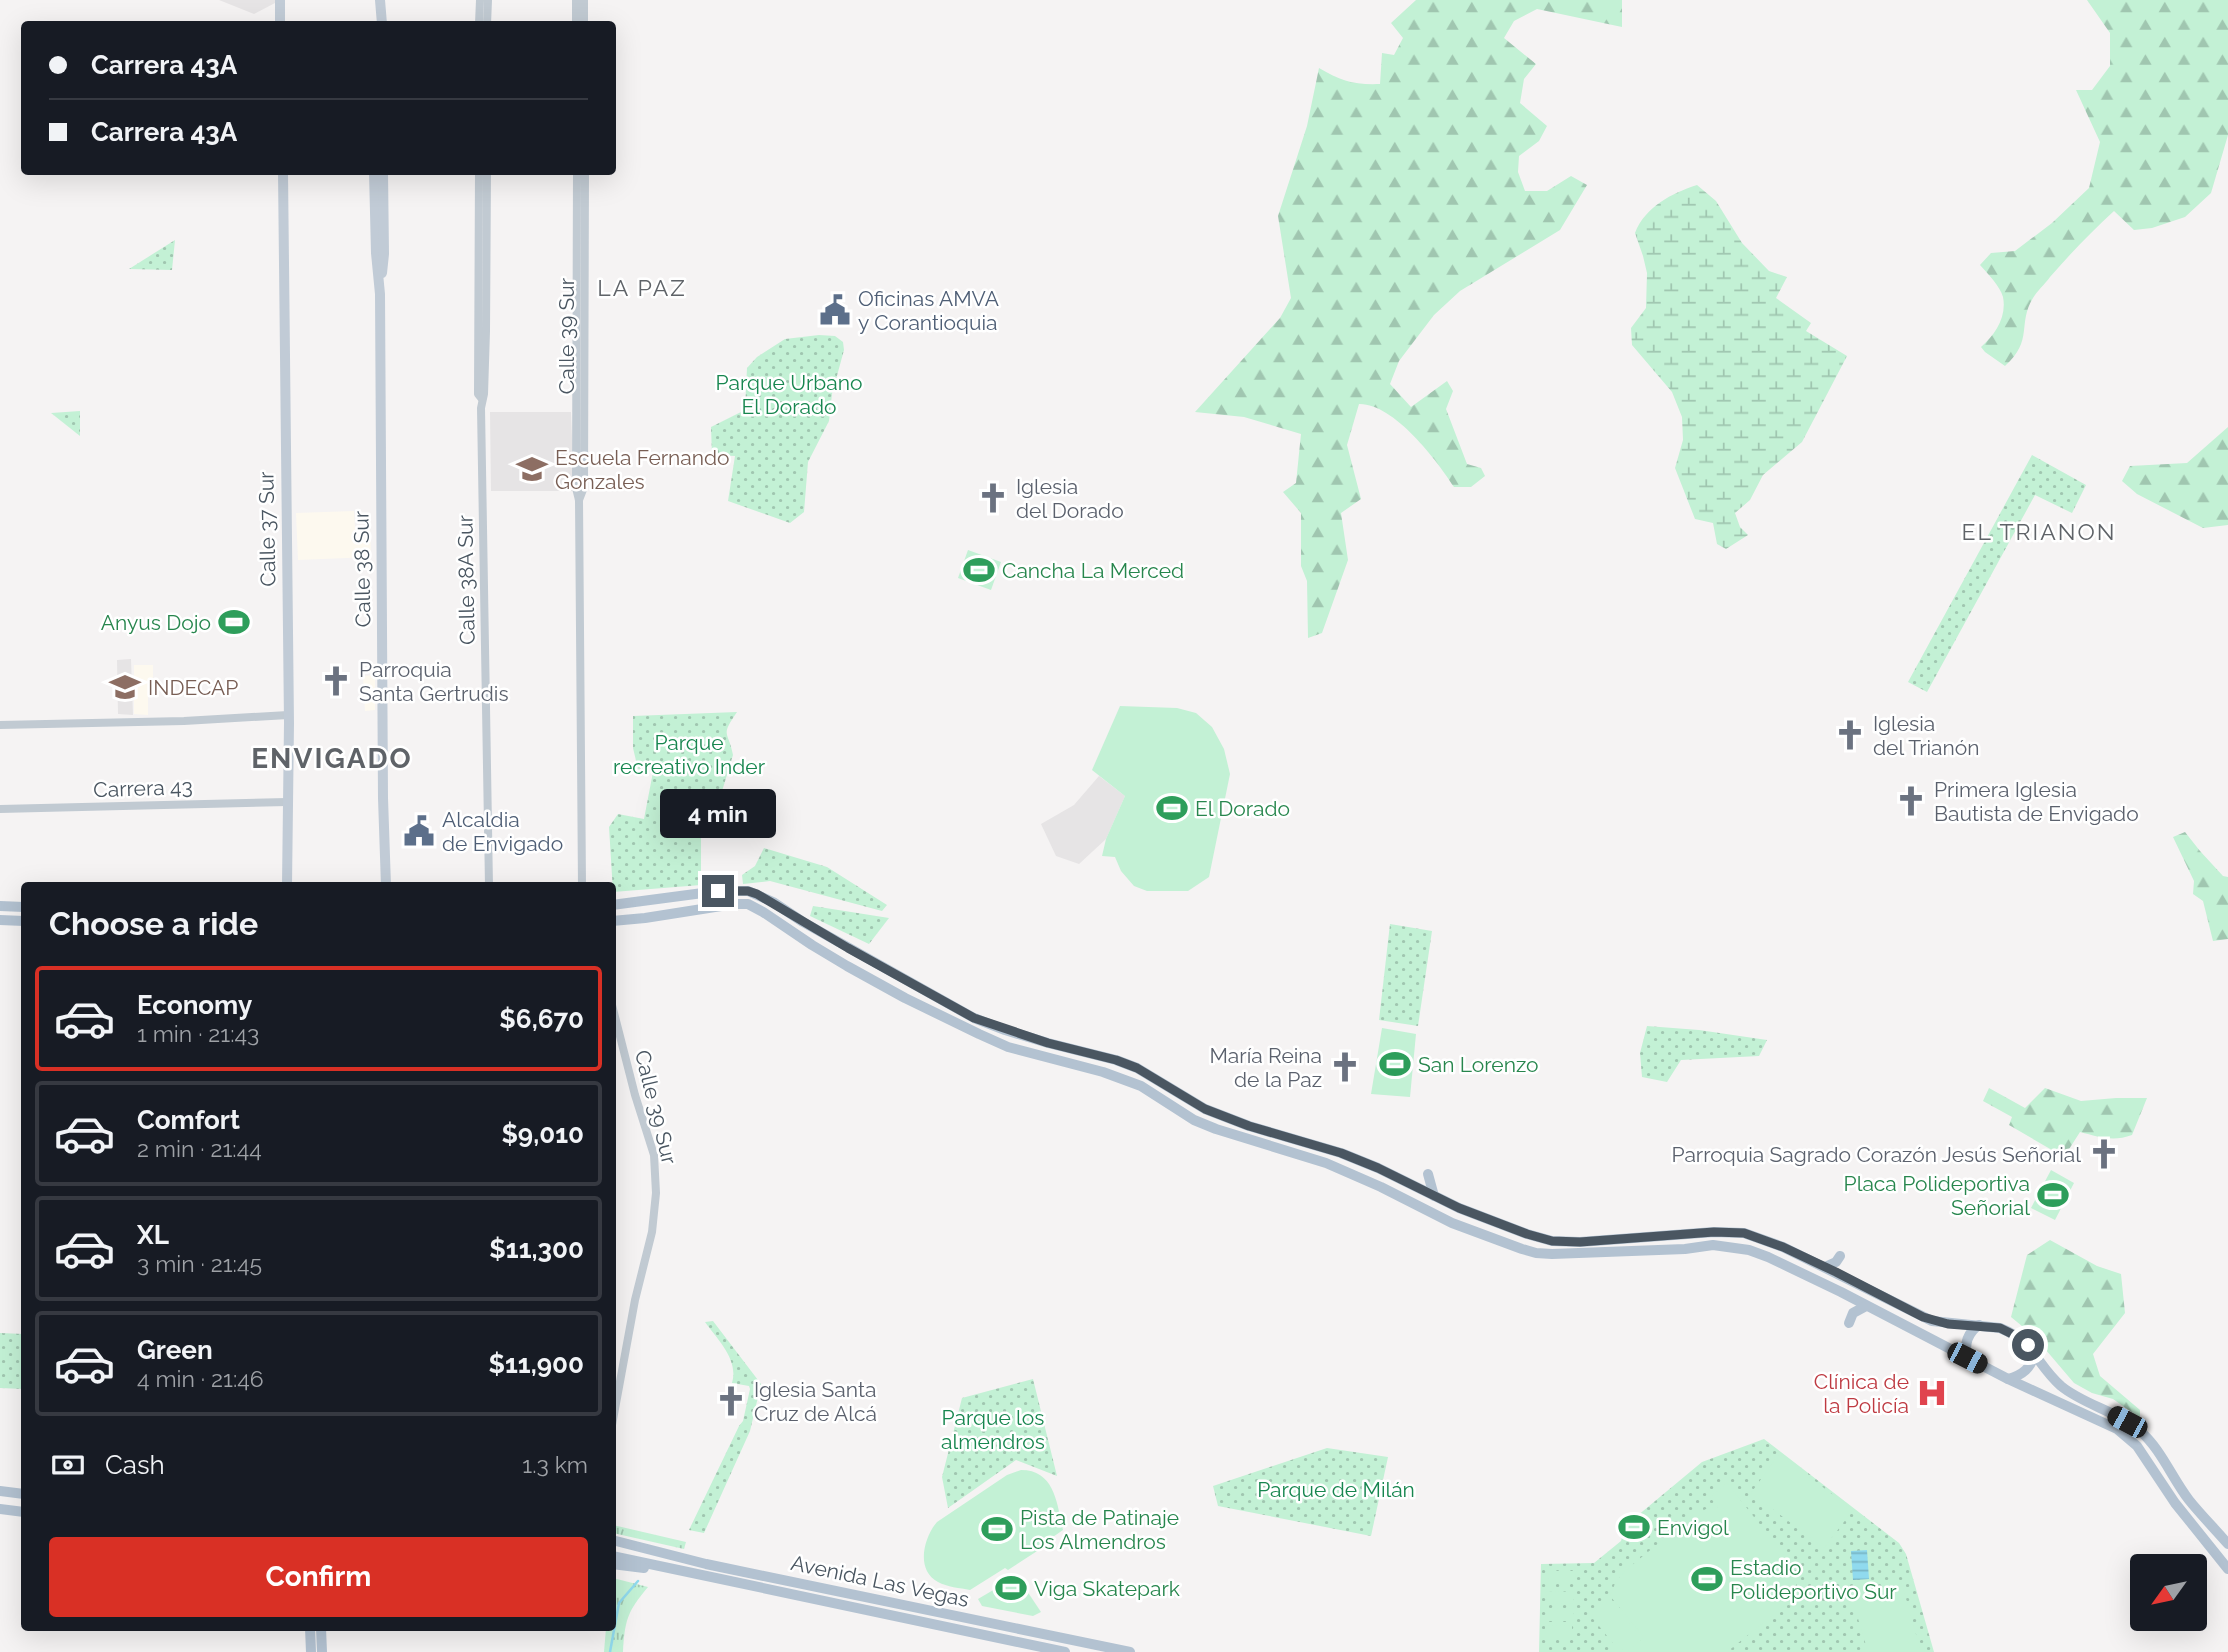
<!DOCTYPE html>
<html lang="en">
<head>
<meta charset="utf-8">
<style>
	body { margin:0; font-family:Raleway,sans-serif; background:#242831; color:#f1f3f6; height:100vh; display:flex; flex-direction:column; font-size:26px; white-space:nowrap }
	* { box-sizing:border-box; margin:0 }
	p { font-size:23px; color:#9ea1a6 }
	.icon { flex:none; width:38px; height:38px; fill:none; stroke:currentColor; stroke-width:2; stroke-linecap:round; stroke-linejoin:round }
	.map { position:relative; flex:1; overflow:hidden }
	.sheet { position:absolute; left:21px; top:882px; width:595px; height:749px; display:flex; flex-direction:column; background:#171b24; border-radius:7px; box-shadow:0 7px 28px #0002 }
	.sheet>* { flex:none }
	.hud { position:absolute; left:21px; top:21px; width:595px; height:154px; border-radius:7px; box-shadow:0 7px 28px #0002; display:grid; align-content:center; height:154px; padding:0 28px; background:#171b24 }
	.needle { width:46px; rotate:237deg }
	.buttons { position:absolute; left:2130px; top:1554px; display:grid; gap:14px }
	.buttons a { display:grid; place-items:center; width:77px; height:77px; border-radius:7px; background:#171b24; box-shadow:0 7px 28px #0002; font-size:35px }
	.end { position:absolute; width:32px; height:32px; margin:-16px; border:9px solid #4a5661; background:#fff; box-shadow:0 0 0 4px #fff }
	.from { border-radius:50% }
	.bubble { position:absolute; height:49px; border-radius:7px; background:#171b24; box-shadow:0 7px 28px #0002; font-size:23px; font-weight:700; line-height:49px; text-align:center }
	.car { position:absolute; width:21px; height:42px; margin:-21px -10px; border-radius:9px; box-shadow:0 0 5px 2px #0007; background:linear-gradient(#222 24%,#8ab4d8 0 40%,#222 0 76%,#8ab4d8 0 86%,#222 0) }
	.hud b { display:flex; align-items:center; gap:24px; height:66px; font-size:26px }
	.hud b+b { border-top:2px solid #363941 }
	.hud i { width:18px; height:18px; background:#f1f3f6 }
	ul { padding:0; list-style:none }
	li { display:flex; align-items:center; gap:21px; height:105px; margin:0 14px 10px; padding:0 14px; border:4px solid #363941; border-radius:7px }
	li div { flex:1 }
	li b { display:block; font-size:26px }
	li em { font-style:normal; font-weight:700 }
	li.on { border-color:#d93025 }
	li>.icon { width:63px; height:63px; stroke-width:1.5 }
	h2 { padding:0 28px; font-size:32px; line-height:84px }
	.pay { display:flex; align-items:center; gap:18px; height:77px; padding:0 28px; font-size:26px }
	.pay p { margin-inline-start:auto }
	.primary-button { display:flex; gap:14px; margin-top:auto; padding:14px 28px }
	.primary-button a { flex:1; height:80px; border-radius:7px; background:#d93025; color:#fff; font-size:28px; font-weight:700; line-height:80px; text-align:center }
	.map>svg:first-child { display:block }
</style>
</head>
<body>
<div class="map">
<svg width="2228" height="1652" viewBox="0 0 2228 1652">
	<defs>
		<pattern id="grass-tufts" width="24" height="20" patternUnits="userSpaceOnUse" patternTransform="scale(1.75)"><rect width="24" height="20" fill="#c3f1d5"/><path d="M3 7l-1-3M5 7V3M7 7l1-3M15 17l-1-3M17 17v-4M19 17l1-3" fill="none" stroke="#a0c6b0"/></pattern>
		<pattern id="forest-firs" width="22" height="20" patternUnits="userSpaceOnUse" patternTransform="scale(1.75)"><rect width="22" height="20" fill="#c3f1d5"/><path d="M5 1l3.5 6h-7zM16 11l3.5 6h-7z" fill="#a0c6b0"/></pattern>
		<pattern id="wetland-marsh" width="20" height="14" patternUnits="userSpaceOnUse" patternTransform="scale(1.75)"><rect width="20" height="14" fill="#c3f1d5"/><path d="M1 5h8M5 5V1M11 12h8M15 12V8" fill="none" stroke="#a0c6b0"/></pattern>
		<pattern id="park-dots" width="8" height="8" patternUnits="userSpaceOnUse" patternTransform="scale(1.75)"><rect width="8" height="8" fill="#c3f1d5"/><path d="M2 2h.1M6 6h.1" fill="none" stroke="#a0c6b0" stroke-width="1.8" stroke-linecap="round"/></pattern>
		<pattern id="water-rules" width="6" height="5" patternUnits="userSpaceOnUse" patternTransform="scale(1.75)"><rect width="6" height="5" fill="#90daee"/><path d="M0 2.5h6" fill="none" stroke="#78b4c4"/></pattern>
	</defs>
	<rect width="100%" height="100%" fill="#f5f3f3"/>
	<!-- commercial -->
	<g fill="#fdf9ef">
		<path d="M354 511 355 528H370L371 557 298 560 296 513Z"/>
		<path d="M134 665H153V679L148 680V715L134 714Z"/>
		<path d="M375 675V710L365 711 363 676Z"/>
	</g>
	<!-- education -->
	<g fill="#e6e4e5">
		<path d="M219 0H275V3L254 14Z"/>
		<path d="M490 412H571L574 491H491Z"/>
		<path d="M131 659 133 715 118 714 117 660Z"/>
		<path d="M1099 776 1125 796 1106 839 1079 864 1056 856 1041 824 1074 805Z"/>
	</g>
	<!-- grass -->
	<g fill="url(#grass-tufts)">
		<path d="M613 1525 686 1542 684 1549 613 1533Z"/>
		<path d="M613 1578 648 1587C627 1612 625 1620 623 1652H604L606 1628H612Z"/>
	</g>
	<!-- forest -->
	<g fill="url(#forest-firs)">
		<path d="M1416 0H1622V27L1537 9 1514 21 1504 38 1536 64 1524 79 1520 103 1547 126 1539 141 1519 156 1518 172 1525 191H1547L1571 176 1587 185 1560 230 1460 291 1434 315 1399 361 1390 384 1411 407 1447 381 1453 391 1446 409 1467 464 1481 468 1485 476 1471 487H1454C1437 460 1393 403 1359 404L1347 445 1361 499 1341 513 1348 560 1322 633 1308 638 1307 581 1301 566V513L1283 492 1296 483 1301 434 1244 417 1195 412 1280 318 1291 298 1278 216 1307 126 1319 68C1341 81 1354 85 1380 84L1382 53 1394 55 1403 38 1391 23Z"/>
		<path d="M2087 0H2228V135L2211 193 2185 217 2152 228 2134 230 2114 211C2091 232 2070 254 2050 277 2045 284 2037 291 2033 298 2017 324 2034 340 2005 366L1985 352 1981 347C1995 335 2007 317 2003 297 2000 286 1988 274 1980 265L1991 253 2015 251 2052 223 2089 188 2100 142 2076 90H2092L2110 66V33Z"/>
		<path d="M2228 427V525L2203 528 2137 494 2122 481 2130 466 2187 463Z"/>
		<path d="M2185 832 2200 851 2223 876 2228 877V939L2213 941 2203 901 2193 894 2194 881 2173 837Z"/>
		<path d="M1989 1088 2025 1108 2045 1088 2081 1101 2116 1098H2147L2132 1135C2113 1142 2099 1137 2080 1132L2064 1157 2009 1125 2012 1117 1983 1101Z"/>
		<path d="M2050 1240 2097 1266 2121 1274 2125 1313 2093 1354 2100 1376 2140 1410V1418L2113 1399 2092 1393 2074 1383 2034 1336 2011 1317 2027 1255Z"/>
	</g>
	<!-- wetland -->
	<path fill="url(#wetland-marsh)" d="M1697 185 1716 201 1742 243 1769 271 1787 277 1776 298 1811 323 1806 331 1847 356 1802 442 1763 475 1750 500 1735 513 1740 527 1748 535 1726 549 1717 544 1713 523 1695 519 1675 468 1683 440 1682 417 1672 392 1632 345 1631 328 1646 308 1647 273 1643 256 1635 233C1645 207 1672 193 1697 185Z"/>
	<!-- park -->
	<g fill="url(#park-dots)">
		<path d="M175 240 172 270 129 269Z"/>
		<path d="M819 335 835 336 843 342 844 350 832 394 829 421 808 462 804 512 790 523 728 501 735 456 712 455 711 427 745 410 747 368 757 357 785 339Z"/>
		<path d="M80 411V436L51 413Z"/>
		<path d="M2032 455 2086 485 2072 513 2035 495 1927 692 1908 682Z"/>
		<path d="M737 712C720 737 728 730 733 755L712 824 701 834V885L613 892 609 827 618 814 644 819 653 772 638 769 633 748V716Z"/>
		<path d="M764 848 827 867 887 905 882 911 770 881 743 884 742 875 755 866Z"/>
		<path d="M813 906 889 918 869 944 810 916Z"/>
		<path d="M1390 924 1432 931 1418 1026 1379 1020Z"/>
		<path d="M1647 1026 1699 1030 1767 1040 1759 1056 1681 1060 1667 1082 1642 1077 1640 1053Z"/>
		<path d="M713 1321 761 1384 750 1431 704 1533 689 1530 739 1426 743 1421 750 1389 749 1386 732 1383C739 1360 718 1340 705 1322Z"/>
		<path d="M0 1333 24 1334V1389L0 1388Z"/>
		<path d="M1033 1379 1057 1476 1016 1460 948 1508 942 1477 962 1398Z"/>
		<path d="M1764 1439 1899 1543 1906 1554 1934 1652H1539L1541 1564 1594 1563 1621 1541 1625 1526 1702 1462Z"/>
		<path d="M1327 1448 1388 1457 1371 1536 1218 1506 1213 1486Z"/>
	</g>
	<!-- pitch -->
	<g fill="#c3f1d5">
		<path d="M968 550 1001 562 991 590 958 578Z"/>
		<path d="M1120 706 1177 708 1196 713 1212 727 1224 749 1230 774 1209 877 1188 891H1147L1134 886 1121 871 1115 857 1102 856 1106 839 1125 796 1092 770Z"/>
		<path d="M1382 1028 1416 1034 1410 1097 1371 1094Z"/>
		<path d="M2051 1170 2074 1183 2055 1220 2031 1208Z"/>
		<path d="M1779 1454 1853 1510 1824 1548 1751 1493Z"/>
		<path d="M1021 1470C1055 1470 1057 1504 1063 1530L1050 1539 1051 1542 1008 1570 1005 1568 970 1590C960 1588 947 1587 938 1582 915 1570 924 1537 937 1522L1007 1475Z"/>
		<path d="M1727 1483 1792 1565C1800 1581 1797 1590 1786 1604L1727 1652H1627L1644 1637 1610 1596 1616 1581 1626 1570 1693 1515 1706 1509 1718 1507 1710 1497Z"/>
		<path d="M1549 1571H1576L1575 1583H1549Z"/>
		<path d="M1017 1576 1041 1612 1033 1616 982 1606 978 1599Z"/>
		<path d="M1901 1581 1921 1652H1868L1851 1595Z"/>
		<path d="M1547 1591 1573 1592V1604L1546 1603Z"/>
		<path d="M1609 1599 1640 1636 1620 1652 1590 1615Z"/>
		<path d="M1546 1608 1573 1609V1621H1546Z"/>
		<path d="M1545 1625 1572 1626V1638H1545Z"/>
	</g>
	<!-- water -->
	<path fill="url(#water-rules)" d="M1867 1550 1869 1579 1853 1580 1851 1551Z"/>
	<g fill="none" stroke-linecap="round" stroke-linejoin="round">
		<!-- stream -->
		<path stroke="#90daee" stroke-width="2.5" d="M610 1652 619 1603 638 1581"/>
		<!-- tertiary -->
		<g stroke="#c1cad2" stroke-width="8">
			<path d="M576 0V24"/>
			<path d="M479 24 480 0"/>
			<path d="M487 24 488 0"/>
			<path d="M584 24V0"/>
			<path d="M479 172 478 394 482 399"/>
			<path d="M487 172 486 331 484 394 481 408 489 886"/>
			<path d="M577 172 576 488 579 500 582 886"/>
			<path d="M579 500 584 487 585 172"/>
			<path d="M0 725 184 721 288 715"/>
			<path d="M0 809 287 802"/>
			<path d="M612 1005 635 1095 654 1155 656 1193 652 1232 635 1300 612 1425"/>
		</g>
		<!-- secondary -->
		<g stroke="#c1cbd6" stroke-width="10">
			<path d="M280 0V24"/>
			<path d="M380 0 382 24"/>
			<path d="M283 172 289 723 287 886"/>
			<path d="M374 172 376 253 380 294 383 798 386 886"/>
			<path d="M382 273 384 254 383 172"/>
		</g>
		<!-- primary -->
		<g stroke="#b3c2d1" stroke-width="10">
			<path d="M612 905 718 891H748L773 902 803 922 974 1018 1005 1030 1048 1043 1116 1060 1137 1068 1205 1109 1249 1126 1341 1153 1378 1168 1459 1208 1527 1234 1552 1241 1580 1242 1714 1232 1744 1233 1783 1247 1932 1321 2000 1328C2035 1342 2036 1364 2061 1386 2084 1405 2117 1411 2140 1431 2161 1449 2172 1478 2189 1500 2201 1515 2215 1529 2228 1544"/>
			<path d="M0 906 24 907"/>
			<path d="M0 920 24 921"/>
			<path d="M612 921 645 918 734 904H748L763 912 812 945 847 966 905 998 979 1034 1008 1047 1103 1072 1141 1086 1194 1120 1216 1129 1326 1163 1381 1187 1452 1223 1522 1249 1536 1253 1552 1254 1685 1249 1713 1245 1749 1250 1768 1257 1841 1292 2008 1379 2117 1429 2137 1446 2175 1503 2228 1569"/>
			<path d="M1428 1174 1434 1196"/>
			<path d="M1825 1267 1836 1262 1840 1256"/>
			<path d="M1849 1323 1853 1313 1866 1306"/>
			<path d="M1967 1358C1964 1344 1967 1333 1979 1325"/>
			<path d="M2008 1379C2023 1375 2031 1368 2035 1353"/>
			<path d="M0 1491 24 1494"/>
			<path d="M0 1509 24 1512"/>
			<path d="M612 1540 706 1564 1130 1652"/>
			<path d="M612 1556 1065 1652"/>
			<path d="M612 1564 644 1568"/>
			<path d="M310 1628 311 1652"/>
			<path d="M321 1628 322 1652"/>
		</g>
	</g>
	<g fill="none" stroke-linecap="round" stroke-linejoin="round">
		<!-- route -->
		<path stroke="#4a5661" stroke-width="9" d="M718 891H748L757 894 848 948 974 1018 1048 1043 1116 1060 1137 1068 1205 1109 1249 1126 1341 1153 1378 1168 1459 1208 1527 1234 1552 1241 1580 1242 1714 1232 1744 1233 1783 1247 1836 1272 1923 1317 1948 1324 2000 1328 2020 1338 2028 1345"/>
	</g>
	<!-- icons -->
	<defs>
		<g id="civic-bare" transform="scale(2.415)"><path d="M-.6-6.5H3V-4.5H.6V-3L4-1V1h2V6H-6V1h2V-1L-.6-3ZM-1.2 2.5V6h2.4V2.5Z" fill="#5c6f8a" stroke="#fff" stroke-width="2.5" paint-order="stroke"/></g>
		<g id="school-bare" transform="scale(2.415)"><path d="M0-5L7-2L0 1L-7-2ZM-4 1L0 2.5L4 1V4Q0 6-4 4Z" fill="#8d6e63" stroke="#fff" stroke-width="2.5" paint-order="stroke"/></g>
		<g id="church-bare" transform="scale(2.415)"><path d="M-1.2-6h2.4v3.5h3.3v2.4h-3.3V6h-2.4V-.1h-3.3v-2.4h3.3Z" fill="#6b7280" stroke="#fff" stroke-width="2.5" paint-order="stroke"/></g>
		<g id="stadium-bare" transform="scale(2.415)"><path d="M0-5a6.5 5 0 1 0 0 10a6.5 5 0 1 0 0-10ZM-3.5-1.8h7v3.6h-7Z" fill="#2e9e5b" stroke="#fff" stroke-width="2.5" paint-order="stroke"/></g>
		<g id="university-bare" transform="scale(2.415)"><path d="M0-5L7-2L0 1L-7-2ZM-4 1L0 2.5L4 1V4Q0 6-4 4Z" fill="#8d6e63" stroke="#fff" stroke-width="2.5" paint-order="stroke"/></g>
		<g id="hospital-bare" transform="scale(2.415)"><path d="M-5-5h3v3.5h4V-5h3V5h-3V1.5h-4V5h-3Z" fill="#e0444e" stroke="#fff" stroke-width="2.5" paint-order="stroke"/></g>
	</defs>
	<g fill-rule="evenodd">
		<use href="#civic-bare" x="835" y="310"/>
		<use href="#school-bare" x="532" y="469"/>
		<use href="#church-bare" x="993" y="498"/>
		<use href="#stadium-bare" x="979" y="570"/>
		<use href="#stadium-bare" x="234" y="622"/>
		<use href="#church-bare" x="336" y="681"/>
		<use href="#university-bare" x="125" y="687"/>
		<use href="#church-bare" x="1850" y="735"/>
		<use href="#church-bare" x="1911" y="801"/>
		<use href="#stadium-bare" x="1172" y="808"/>
		<use href="#civic-bare" x="419" y="831"/>
		<use href="#stadium-bare" x="1395" y="1064"/>
		<use href="#church-bare" x="1345" y="1067"/>
		<use href="#church-bare" x="2104" y="1154"/>
		<use href="#stadium-bare" x="2053" y="1195"/>
		<use href="#hospital-bare" x="1932" y="1393"/>
		<use href="#church-bare" x="731" y="1401"/>
		<use href="#stadium-bare" x="1634" y="1527"/>
		<use href="#stadium-bare" x="997" y="1529"/>
		<use href="#stadium-bare" x="1707" y="1579"/>
		<use href="#stadium-bare" x="1011" y="1588"/>
	</g>
	<g text-anchor="middle" dominant-baseline="central" stroke-width="5" stroke-linejoin="round" paint-order="stroke">
		<!-- service labels -->
		<g font-size="21" fill="#4e5e75" stroke="#fff" text-anchor="start">
			<text x="858" y="298">Oficinas AMVA<tspan x="858" dy="24">y Corantioquia</tspan></text>
			<text x="442" y="819">Alcaldia<tspan x="442" dy="24">de Envigado</tspan></text>
		</g>
		<!-- street labels -->
		<g font-size="21" fill="#4a5661" stroke="#fff">
			<text transform="translate(566 336) rotate(-90)">Calle 39 Sur</text>
			<text transform="translate(267 529) rotate(-91)">Calle 37 Sur</text>
			<text transform="translate(362 569) rotate(-91)">Calle 38 Sur</text>
			<text transform="translate(466 580) rotate(-91)">Calle 38A Sur</text>
			<text transform="translate(143 788) rotate(-2)">Carrera 43</text>
			<text transform="translate(656 1107) rotate(76)">Calle 39 Sur</text>
			<text transform="translate(880 1581) rotate(12)">Avenida Las Vegas</text>
		</g>
		<!-- park labels -->
		<g font-size="21" fill="#17864f" stroke="#fff">
			<text x="789" y="382">Parque Urbano<tspan x="789" dy="24">El Dorado</tspan></text>
			<text x="689" y="742">Parque<tspan x="689" dy="24">recreativo Inder</tspan></text>
			<text x="993" y="1417">Parque los<tspan x="993" dy="24">almendros</tspan></text>
			<text x="1336" y="1489">Parque de Milán</text>
		</g>
		<!-- education labels -->
		<g font-size="21" fill="#785e54" stroke="#fff" text-anchor="start">
			<text x="555" y="457">Escuela Fernando<tspan x="555" dy="24">Gonzales</tspan></text>
			<text x="148" y="687">INDECAP</text>
		</g>
		<!-- worship labels -->
		<g font-size="21" fill="#5b616d" stroke="#fff" text-anchor="start">
			<text x="1016" y="486">Iglesia<tspan x="1016" dy="24">del Dorado</tspan></text>
			<text x="359" y="669">Parroquia<tspan x="359" dy="24">Santa Gertrudis</tspan></text>
			<text x="1873" y="723">Iglesia<tspan x="1873" dy="24">del Trianón</tspan></text>
			<text x="1934" y="789">Primera Iglesia<tspan x="1934" dy="24">Bautista de Envigado</tspan></text>
			<text x="1322" y="1055" text-anchor="end">María Reina<tspan x="1322" dy="24">de la Paz</tspan></text>
			<text x="2081" y="1154" text-anchor="end">Parroquia Sagrado Corazón Jesús Señorial</text>
			<text x="754" y="1389">Iglesia Santa<tspan x="754" dy="24">Cruz de Alcá</tspan></text>
		</g>
		<!-- leisure labels -->
		<g font-size="21" fill="#27864d" stroke="#fff" text-anchor="start">
			<text x="1002" y="570">Cancha La Merced</text>
			<text x="211" y="622" text-anchor="end">Anyus Dojo</text>
			<text x="1195" y="808">El Dorado</text>
			<text x="1418" y="1064">San Lorenzo</text>
			<text x="2030" y="1183" text-anchor="end">Placa Polideportiva<tspan x="2030" dy="24">Señorial</tspan></text>
			<text x="1020" y="1517">Pista de Patinaje<tspan x="1020" dy="24">Los Almendros</tspan></text>
			<text x="1657" y="1527">Envigol</text>
			<text x="1730" y="1567">Estadio<tspan x="1730" dy="24">Polideportivo Sur</tspan></text>
			<text x="1034" y="1588">Viga Skatepark</text>
		</g>
		<!-- health labels -->
		<g font-size="21" fill="#be3a42" stroke="#fff" text-anchor="end">
			<text x="1909" y="1381">Clínica de<tspan x="1909" dy="24">la Policía</tspan></text>
		</g>
		<!-- neighbourhood labels -->
		<g font-size="23" letter-spacing="2" fill="#5f6368" stroke="#fff">
			<text x="642" y="287">LA PAZ</text>
			<text x="2039" y="531">EL TRIANON</text>
		</g>
		<!-- district labels -->
		<g font-size="28" font-weight="bold" letter-spacing="2" fill="#5f6368" stroke="#fff">
			<text x="332" y="758">ENVIGADO</text>
		</g>
	</g>
</svg>
<div class="buttons">
<a><svg class="needle" viewBox="-14 -14 28 28"><path d="M0-13l5 13h-10z" fill="#e53935"/><path d="M0 13l5-13h-10z" fill="#9ea1a6"/></svg></a>
</div>
<i class="end from" style="left:2028px;top:1345px"></i>
<i class="end" style="left:718px;top:891px"></i>
<div class="bubble" style="left:660px;top:789px;width:116px">4 min</div>
<i class="car" style="left:1967px;top:1358px;rotate:117deg"></i>
<i class="car" style="left:2127px;top:1422px;rotate:298deg"></i>
<div class="hud">
<b><i class="from"></i>Carrera 43A</b>
<b><i></i>Carrera 43A</b>
</div>
<section class="sheet">
<h2>Choose a ride</h2>
<ul>
<li class="on"><svg class="icon" aria-label="car" viewBox="0 0 24 24"><path d="M5 17H2v-5l4-1 3-4h7l3 4 3 1v5h-3M9 17h6M6 11h13"/><circle cx="7" cy="17" r="2"/><circle cx="17" cy="17" r="2"/></svg><div><b>Economy</b><p>1 min · 21:43</p></div><em>$6,670</em></li>
<li><svg class="icon" aria-label="car" viewBox="0 0 24 24"><path d="M5 17H2v-5l4-1 3-4h7l3 4 3 1v5h-3M9 17h6M6 11h13"/><circle cx="7" cy="17" r="2"/><circle cx="17" cy="17" r="2"/></svg><div><b>Comfort</b><p>2 min · 21:44</p></div><em>$9,010</em></li>
<li><svg class="icon" aria-label="car" viewBox="0 0 24 24"><path d="M5 17H2v-5l4-1 3-4h7l3 4 3 1v5h-3M9 17h6M6 11h13"/><circle cx="7" cy="17" r="2"/><circle cx="17" cy="17" r="2"/></svg><div><b>XL</b><p>3 min · 21:45</p></div><em>$11,300</em></li>
<li><svg class="icon" aria-label="car" viewBox="0 0 24 24"><path d="M5 17H2v-5l4-1 3-4h7l3 4 3 1v5h-3M9 17h6M6 11h13"/><circle cx="7" cy="17" r="2"/><circle cx="17" cy="17" r="2"/></svg><div><b>Green</b><p>4 min · 21:46</p></div><em>$11,900</em></li>
</ul>
<div class="pay"><svg class="icon" aria-label="cash" viewBox="0 0 24 24"><path d="M3 7h18v10H3z"/><circle cx="12" cy="12" r="2"/></svg>Cash<p>1.3 km</p></div>
<div class="primary-button"><a>Confirm</a></div>
</section>
</div>
</body>
</html>
